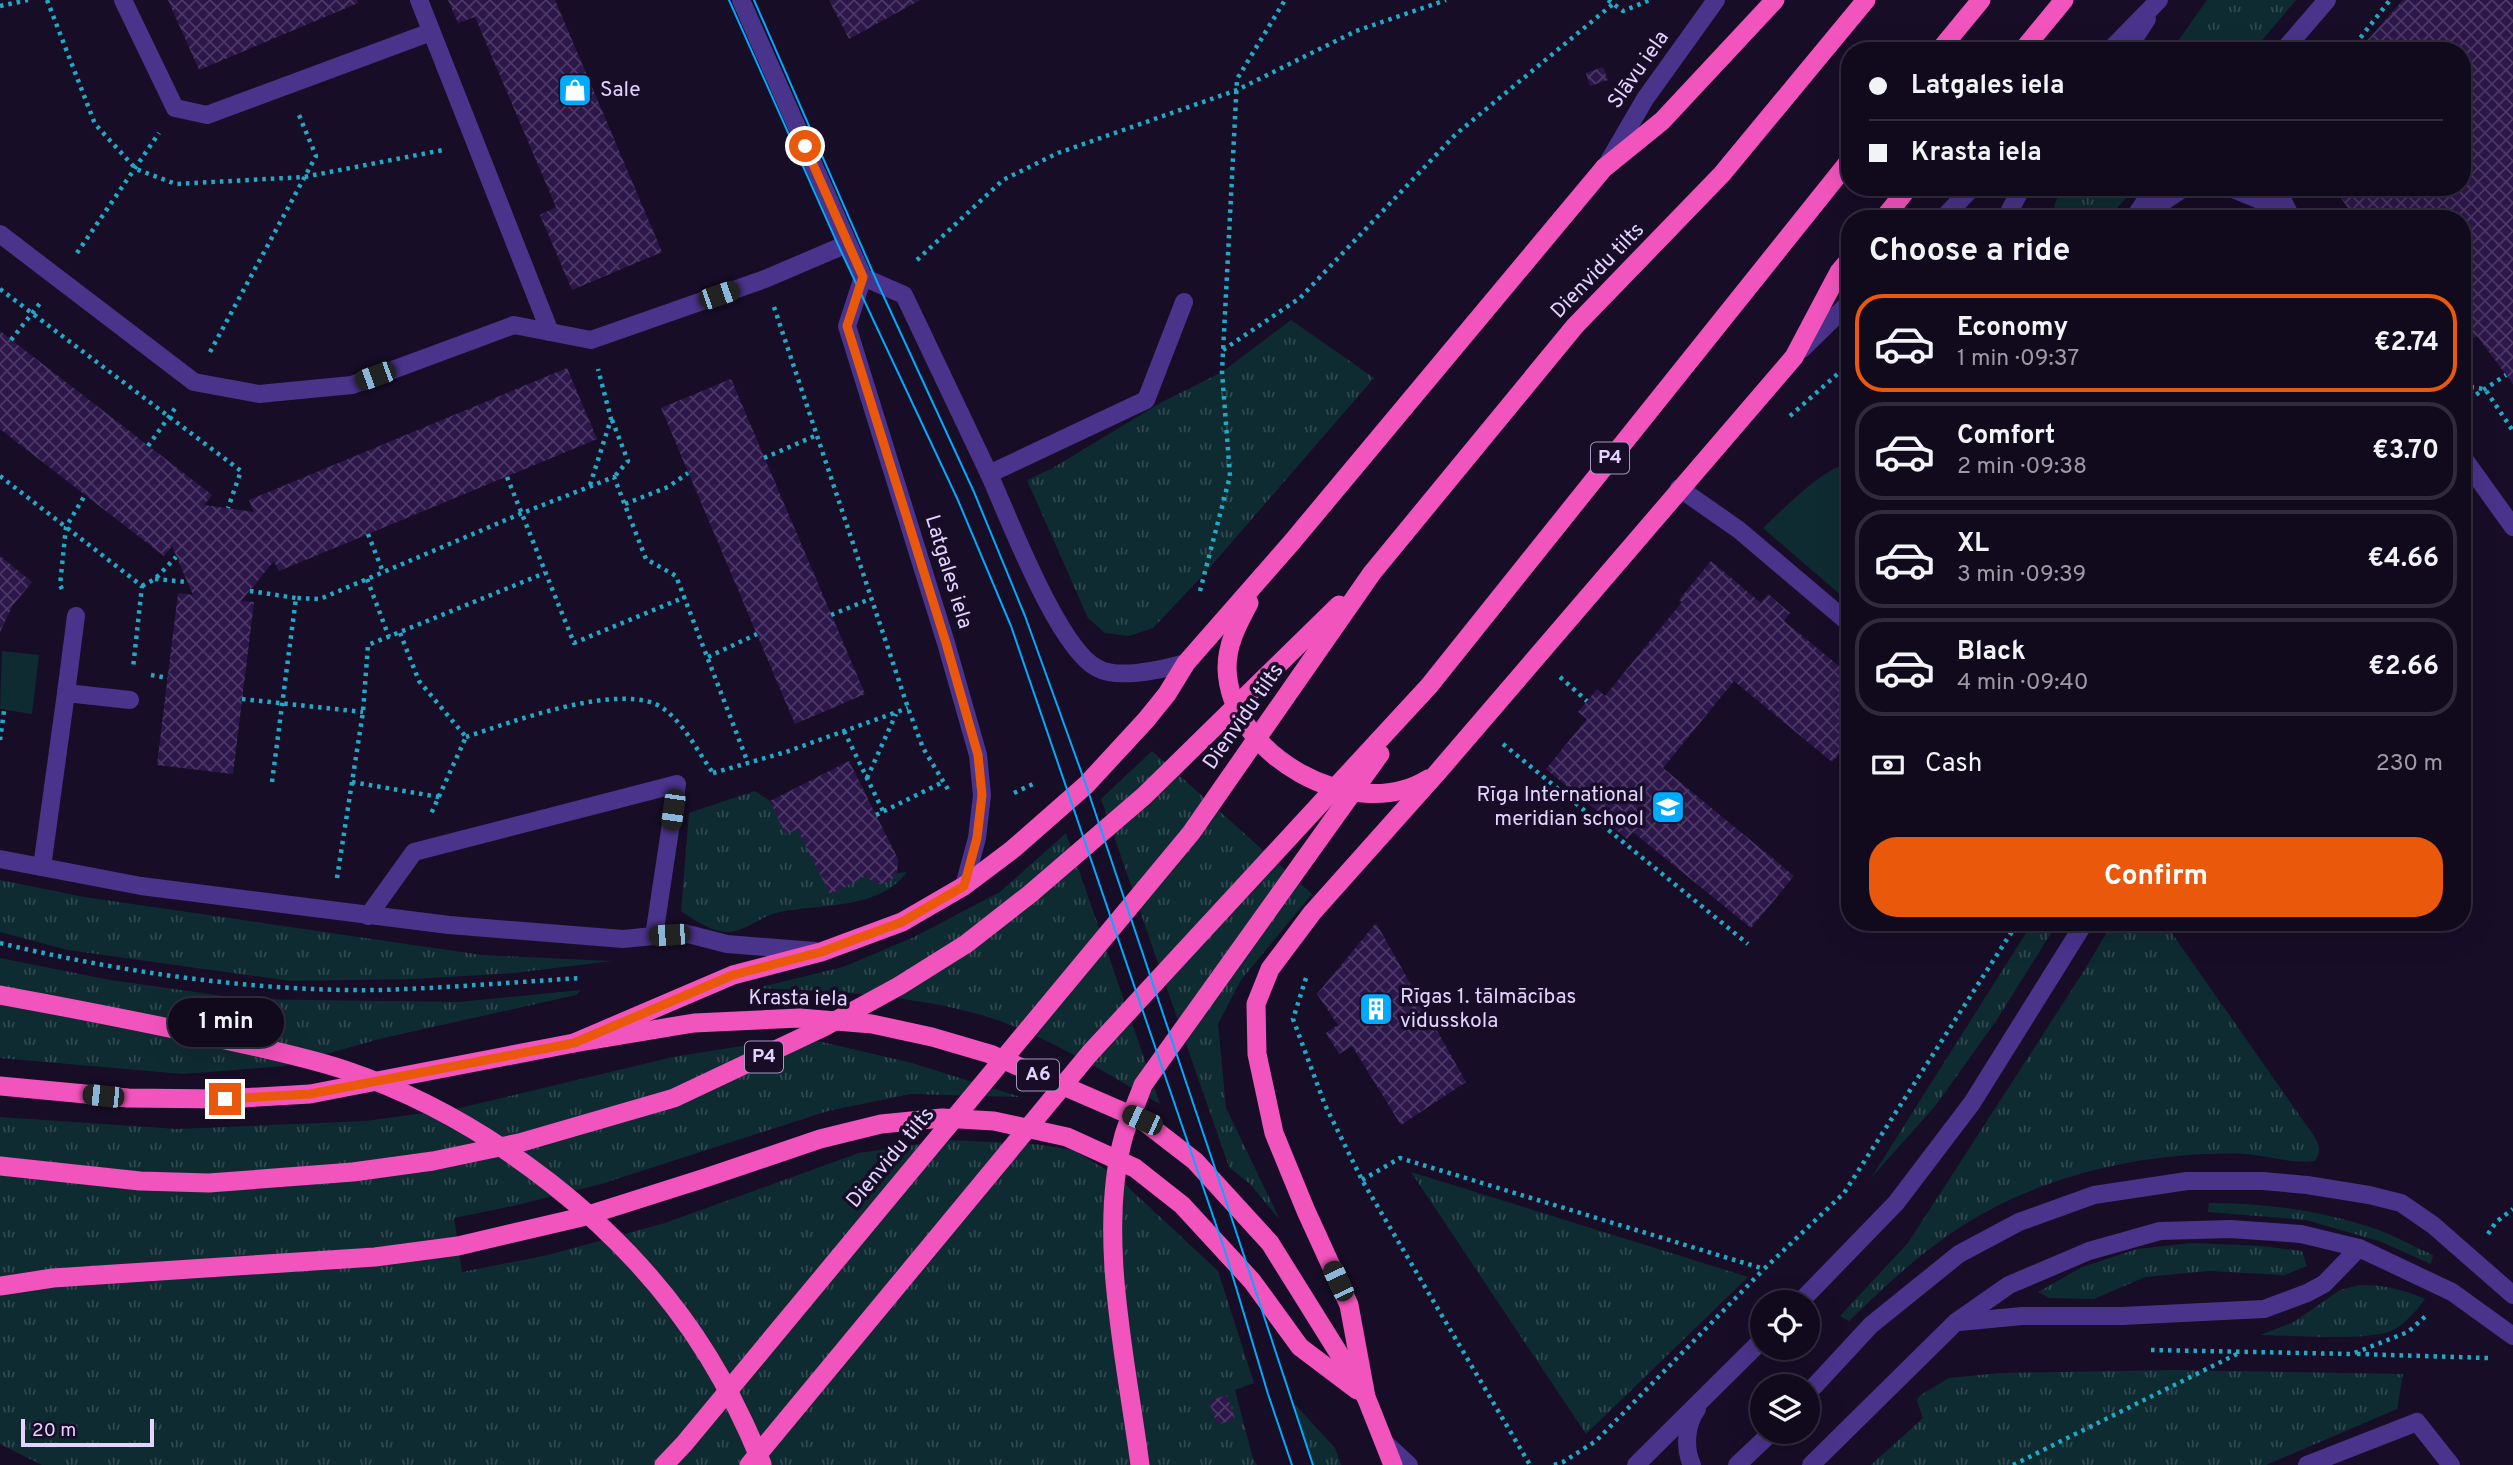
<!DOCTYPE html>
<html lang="en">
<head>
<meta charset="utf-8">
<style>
	body { margin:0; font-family:Overpass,sans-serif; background:#1a1326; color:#f1f3f6; height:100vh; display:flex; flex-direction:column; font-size:26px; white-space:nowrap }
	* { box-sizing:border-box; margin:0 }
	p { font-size:23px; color:#9c9aa4 }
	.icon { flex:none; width:38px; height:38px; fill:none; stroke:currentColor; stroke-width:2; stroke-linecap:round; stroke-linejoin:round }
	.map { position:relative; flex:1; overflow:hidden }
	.side { position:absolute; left:1841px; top:210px; width:630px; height:721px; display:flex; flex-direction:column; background:#110a1d; border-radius:28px; box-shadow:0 7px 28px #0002,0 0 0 2px #302b3b }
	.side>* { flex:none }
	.guide { position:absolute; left:1841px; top:42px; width:630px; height:154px; border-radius:28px; box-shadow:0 7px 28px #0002,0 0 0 2px #302b3b; display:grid; align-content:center; height:154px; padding:0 28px; background:#110a1d }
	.controls { position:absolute; left:1750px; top:1290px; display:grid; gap:14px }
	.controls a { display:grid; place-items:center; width:70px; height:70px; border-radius:50%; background:#110a1d; box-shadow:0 7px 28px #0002,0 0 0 2px #302b3b; font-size:35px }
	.scale { position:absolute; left:21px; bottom:18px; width:133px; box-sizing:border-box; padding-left:7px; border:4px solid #e2d3ff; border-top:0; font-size:19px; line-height:24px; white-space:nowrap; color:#e2d3ff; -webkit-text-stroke:5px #170d27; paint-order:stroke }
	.end { position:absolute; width:32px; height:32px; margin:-16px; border:9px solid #ea580c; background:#fff; box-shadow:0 0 0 4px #fff }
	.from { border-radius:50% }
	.bubble { position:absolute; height:49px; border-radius:24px; background:#110a1d; box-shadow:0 7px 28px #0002,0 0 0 2px #302b3b; font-size:23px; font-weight:700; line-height:49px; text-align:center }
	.car { position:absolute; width:21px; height:42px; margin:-21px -10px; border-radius:9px; box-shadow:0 0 5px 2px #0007; background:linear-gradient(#222 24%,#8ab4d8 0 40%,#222 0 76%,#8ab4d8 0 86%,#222 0) }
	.guide b { display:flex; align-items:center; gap:24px; height:66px; font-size:26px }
	.guide b+b { border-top:2px solid #302b3b }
	.guide i { width:18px; height:18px; background:#f1f3f6 }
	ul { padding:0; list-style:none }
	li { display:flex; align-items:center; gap:21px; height:98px; margin:0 14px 10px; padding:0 14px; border:4px solid #302b3b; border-radius:28px }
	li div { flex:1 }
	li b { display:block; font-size:26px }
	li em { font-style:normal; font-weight:700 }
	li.on { border-color:#ea580c }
	li>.icon { width:63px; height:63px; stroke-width:1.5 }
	h2 { padding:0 28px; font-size:32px; line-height:84px }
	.pay { display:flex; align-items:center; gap:18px; height:77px; padding:0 28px; font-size:26px }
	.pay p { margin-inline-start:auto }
	.primary-button { display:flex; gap:14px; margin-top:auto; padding:14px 28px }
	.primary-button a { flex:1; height:80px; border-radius:28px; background:#ea580c; color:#fff; font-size:28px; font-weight:700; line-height:80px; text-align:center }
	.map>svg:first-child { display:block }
</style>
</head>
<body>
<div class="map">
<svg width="2513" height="1465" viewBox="0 0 2513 1465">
	<defs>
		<pattern id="grass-tufts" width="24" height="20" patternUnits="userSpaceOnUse" patternTransform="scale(1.75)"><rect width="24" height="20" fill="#0f2b32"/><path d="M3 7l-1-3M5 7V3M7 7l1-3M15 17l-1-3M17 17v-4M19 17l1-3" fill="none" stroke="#324951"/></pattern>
		<pattern id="building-cross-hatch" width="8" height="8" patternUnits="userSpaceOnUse" patternTransform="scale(1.75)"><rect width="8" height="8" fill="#2d174a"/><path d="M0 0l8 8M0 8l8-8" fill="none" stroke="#4b3865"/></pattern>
	</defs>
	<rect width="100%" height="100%" fill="#170d27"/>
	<!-- grass -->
	<g fill="url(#grass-tufts)">
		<path d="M2207 0H2296L2253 51H2171Z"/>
		<path d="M2065 187H2135L2108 219H2057C2050 207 2057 197 2065 187Z"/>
		<path d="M1291 320 1374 378 1205 573 1153 628 1129 636 1105 633 1088 618 1027 480 1051 469 1162 402 1222 372Z"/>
		<path d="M1152 751 1312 894 1241 980 1218 1024 1226 1108 1280 1220 1250 1184 1229 1167 1101 799Z"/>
		<path d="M755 791 770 801 786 834 797 829 830 893 866 876C878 886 888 885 897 873L907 872C878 911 818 903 776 913 761 917 745 931 730 932 711 932 696 921 681 911L689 813Z"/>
		<path d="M1066 833 1160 1104C1102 1071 1039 1030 974 1013 903 994 830 991 757 988L843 967 912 938 1000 892Z"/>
		<path d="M0 880 84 897 482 955 612 961 514 973 414 979 291 981 68 950 0 932Z"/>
		<path d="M2033 922H2058L1996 1021 1936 1105 1871 1178Z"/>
		<path d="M2113 922H2164L2314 1136C2320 1146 2321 1151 2315 1161 2292 1164 2269 1156 2247 1154 2233 1153 2218 1154 2204 1154 2121 1158 2034 1180 1962 1226 1921 1252 1884 1287 1849 1321L1840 1316 1908 1243 2082 974Z"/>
		<path d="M0 958 110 980 245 999 459 1002 581 990 576 995 379 1039 284 1066 183 1074 0 1058Z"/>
		<path d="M822 1042 912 1063 1020 1097 910 1094 828 1111 601 1184 513 1206 454 1218 462 1272 548 1255 665 1223 859 1153 947 1140 1035 1144 1073 1150 1115 1175 1218 1271 1254 1383 1235 1390 1253 1459 1257 1465H42L0 1444V1117L177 1129 366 1121 460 1108 673 1057 761 1043Z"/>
		<path d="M1411 1172 1748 1277 1586 1434Z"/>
		<path d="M2209 1203C2268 1203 2323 1211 2379 1230 2397 1237 2415 1247 2433 1255L2431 1264 2379 1241 2306 1220 2208 1212Z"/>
		<path d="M2193 1243 2261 1246 2302 1251 2307 1266 2284 1275 2209 1271 2145 1277 2094 1299 2049 1298 2038 1292 2082 1267 2137 1249Z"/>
		<path d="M2359 1285C2384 1285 2402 1289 2425 1299 2416 1311 2406 1323 2393 1330 2369 1342 2290 1335 2260 1335L2294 1322 2340 1290Z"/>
		<path d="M2176 1370 2403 1374 2397 1409 2266 1465H1871L1923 1418 1917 1401 1919 1396 1949 1378 2000 1373Z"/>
		<path d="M1291 1400 1335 1448 1341 1465H1313Z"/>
	</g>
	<!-- green -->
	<g fill="#0f2b32">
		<path d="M1850 461V603L1763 528C1790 503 1815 475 1850 461Z"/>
		<path d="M2 651 39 655 32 714 0 709Z"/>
	</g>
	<!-- building -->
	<g fill="url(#building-cross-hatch)">
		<path d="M168 0H357L358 3 199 70Z"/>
		<path d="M448 0H555L662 252 572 290 540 215 556 207 475 17 458 23Z"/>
		<path d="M829 0H920L849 39Z"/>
		<path d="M2403 0H2513V384L2477 336 2462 344V219H2356L2333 187H2462V51H2358Z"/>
		<path d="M1603 67 1608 80 1590 86 1586 73Z"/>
		<path d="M0 331 212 495 204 505 254 512 249 500 567 368 597 439 279 571 274 561 241 601 254 602 233 774 157 765 178 593 193 595 172 546 164 556 0 429Z"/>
		<path d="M731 379 865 694 795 724 661 408Z"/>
		<path d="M0 556 32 582 13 605 0 632Z"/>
		<path d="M1711 561 1761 603 1768 594 1790 613 1784 621 1850 675V741L1832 762 1734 681 1663 768 1794 876 1751 928 1633 832 1627 839 1610 825 1612 823 1546 769 1587 719 1578 712 1597 689 1605 696 1682 602 1679 600Z"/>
		<path d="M849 761 898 859 897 873 892 880 880 884 873 882 866 876 830 894 797 829 786 835 770 801Z"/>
		<path d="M1376 923 1466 1082 1401 1125 1352 1046 1339 1054 1326 1033 1338 1025 1317 994Z"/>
		<path d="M1227 1395 1235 1419 1217 1425 1209 1401Z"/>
	</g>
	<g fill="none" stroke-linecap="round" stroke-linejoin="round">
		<!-- path -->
		<g stroke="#23a9c3" stroke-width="4.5" stroke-dasharray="3.5 5" stroke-linecap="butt">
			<path d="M47 0 95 124 136 169 176 184 304 177 443 150"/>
			<path d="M1608 0 1623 11 1650 0"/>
			<path d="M0 6 28 0"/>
			<path d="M2350 51 2390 0"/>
			<path d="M77 253 159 133"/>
			<path d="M917 260 1003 180 1058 153 1237 90 1356 31 1446 0"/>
			<path d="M0 289 241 471 228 508"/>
			<path d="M774 307 908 708 923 748 949 791"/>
			<path d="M11 340 41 302"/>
			<path d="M1223 350 1300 298 1456 134 1613 4"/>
			<path d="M210 352 316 156 299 115"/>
			<path d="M2462 386 2485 389 2513 431"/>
			<path d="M2462 404 2506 375"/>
			<path d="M1790 416 1850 363"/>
			<path d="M612 420 628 461 614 477"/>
			<path d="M148 446 176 407"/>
			<path d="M764 458 817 435"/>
			<path d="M0 476 142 586 133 668"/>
			<path d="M507 477 574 643 685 597"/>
			<path d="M590 485 611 419 598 369"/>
			<path d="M625 504 668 487 688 473"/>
			<path d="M368 534 383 572"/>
			<path d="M155 579 187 582"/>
			<path d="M367 579 389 637"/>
			<path d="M142 586 155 579 176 557"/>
			<path d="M62 589 60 585 66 527 85 495"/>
			<path d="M250 591 296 598"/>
			<path d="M1200 591 1230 476 1222 372 1237 79 1285 0"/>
			<path d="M831 615 870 599"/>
			<path d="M400 633 419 681 466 737 430 816"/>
			<path d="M708 657 757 634"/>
			<path d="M151 675 168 678"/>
			<path d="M1560 677 1587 701"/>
			<path d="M242 699 363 712"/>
			<path d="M844 731 883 811"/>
			<path d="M466 737C509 723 625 679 664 709 685 725 698 752 713 773"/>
			<path d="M0 740 4 711"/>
			<path d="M1503 744 1748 944"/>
			<path d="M713 773 786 752 908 708"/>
			<path d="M867 778 896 714"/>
			<path d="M272 782 296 598 320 599 520 514 614 477 646 559 676 576 748 763"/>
			<path d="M352 782 439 797"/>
			<path d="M1014 793 1035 783"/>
			<path d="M876 815 943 782"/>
			<path d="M337 878 363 712 368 645 545 573"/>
			<path d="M0 943C119 972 257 992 380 990 447 988 515 982 582 978"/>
			<path d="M1306 978 1293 1019 1325 1105 1362 1180 1530 1465"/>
			<path d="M1362 1180 1400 1158 1764 1269 1844 1193 2018 922"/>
			<path d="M2488 1234 2496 1222 2513 1209"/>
			<path d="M2151 1350 2352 1354 2408 1332 2428 1314"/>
			<path d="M2357 1354 2488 1358"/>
			<path d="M1554 1465 1563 1462 1596 1441 1764 1269"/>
			<path d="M2013 1465 2241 1352"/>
		</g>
		<!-- service -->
		<g stroke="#4a338b" stroke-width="18">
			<path d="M123 0 175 108 207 115 431 32"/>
			<path d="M419 0 550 332"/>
			<path d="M2126 51 2147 19"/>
			<path d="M2283 51 2327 0"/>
			<path d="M2228 187 2262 201 2284 219"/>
			<path d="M2276 187 2292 219"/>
			<path d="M2135 216 2155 187"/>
			<path d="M2008 219 2007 216 2022 187"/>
			<path d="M2137 219 2184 188 2211 187"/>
			<path d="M0 234 194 382 259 394 352 385 514 325 591 340 765 279 847 244"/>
			<path d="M2462 456 2513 527"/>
			<path d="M989 474 1146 400 1184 302"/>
			<path d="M1679 488 1739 530 1850 624"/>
			<path d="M66 693 76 616"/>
			<path d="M0 859 141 886 449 925 623 939 684 933 727 944 815 951"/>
			<path d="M42 867 66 693 130 700"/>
			<path d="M368 916 414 852 677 784 654 936"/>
			<path d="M1800 1302 1896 1203 1972 1103 2085 922"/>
			<path d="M1959 1322 2022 1316H2122L2264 1309 2307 1293 2324 1284 2359 1248"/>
			<path d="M1808 1393 1871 1325 1959 1254 2019 1222 2094 1195 2187 1181H2263L2307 1185 2369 1195 2401 1203 2433 1225 2513 1295"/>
			<path d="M1384 1442 1409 1465"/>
			<path d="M1636 1465 1762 1340"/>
			<path d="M1692 1465C1684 1448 1686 1424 1697 1409"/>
			<path d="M1737 1465 1772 1432"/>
			<path d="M1811 1465 1956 1322 2009 1285 2089 1251 2160 1231 2230 1229 2301 1234 2359 1248 2452 1292 2513 1336"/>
		</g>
		<!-- minor -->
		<path stroke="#4a338b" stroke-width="18" d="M2307 1465 2417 1422 2451 1465"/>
		<!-- tertiary -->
		<g stroke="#4a338b" stroke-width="18">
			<path d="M741 0 863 277 904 295C932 355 961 414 989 474 1009 518 1058 648 1097 668 1118 680 1164 669 1186 663"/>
			<path d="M2109 51 2159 0"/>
			<path d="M1606 166 1645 99 1716 0"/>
			<path d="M1942 219 1973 187"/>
			<path d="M863 277 847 326 946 643 978 755 982 795 977 838 964 886"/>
			<path d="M1802 349 1850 302"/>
		</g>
		<!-- trunk -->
		<g stroke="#f254bd" stroke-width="19">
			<path d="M1939 51 1981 0"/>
			<path d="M2022 51 2064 0"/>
			<path d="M1883 219 1909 187"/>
			<path d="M1249 603C1238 624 1227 643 1227 668 1229 755 1354 825 1428 779"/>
			<path d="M0 995C71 1008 142 1022 212 1037 257 1047 302 1056 345 1070 488 1118 629 1228 708 1356 729 1390 747 1427 762 1464"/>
			<path d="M574 1043 733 975 821 952 902 922 964 886 1013 849 1086 785 1146 720 1167 694 1186 663 1292 542 1604 168 1662 121 1775 0"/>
			<path d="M0 1086 128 1098 224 1099 310 1094 574 1043 694 1023 800 1018 872 1024 932 1037 990 1054 1142 1120 1195 1161 1270 1243 1366 1397"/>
			<path d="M0 1166 140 1181 209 1183 353 1172 433 1161 519 1143 674 1098 824 1027 899 986 966 944 1030 894 1144 796 1339 605"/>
			<path d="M0 1286 53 1278 375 1257 458 1246 582 1217 705 1178 820 1139 881 1124 942 1118 994 1121 1067 1137 1135 1168 1182 1205 1252 1281 1300 1347 1357 1390"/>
			<path d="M664 1465 684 1444 1191 833 1372 573 1575 326 1722 174 1866 0"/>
			<path d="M749 1465 1090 1053 1429 686 1850 160"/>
			<path d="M1140 1465C1127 1364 1096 1235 1124 1135 1129 1119 1137 1102 1143 1085L1380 754"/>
			<path d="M1393 1465 1366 1397 1349 1305 1306 1211 1274 1133 1257 1054 1256 1004 1270 969 1312 913 1437 773 1794 357 1839 272 1850 259"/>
		</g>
		<!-- tram -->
		<g stroke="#00abfe" stroke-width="2">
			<path d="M729 0 839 247 957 498 1011 626 1226 1254 1268 1394 1292 1465"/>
			<path d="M754 0 878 284 974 492 1025 616 1086 785 1222 1189 1313 1465"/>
		</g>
	</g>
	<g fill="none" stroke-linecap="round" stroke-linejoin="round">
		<!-- route -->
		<path stroke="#ea580c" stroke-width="9" d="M225 1099 310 1094 574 1043 733 975 821 952 902 922 964 886 977 838 982 795 978 755 946 643 847 326 863 277 805 146"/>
	</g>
	<!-- icons -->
	<defs>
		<g id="shop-square" transform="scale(1.75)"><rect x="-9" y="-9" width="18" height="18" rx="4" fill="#00abfe" stroke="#170d27"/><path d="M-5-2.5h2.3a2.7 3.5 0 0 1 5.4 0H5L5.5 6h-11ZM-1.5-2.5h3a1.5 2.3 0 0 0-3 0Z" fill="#fff"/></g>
		<g id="school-square" transform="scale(1.75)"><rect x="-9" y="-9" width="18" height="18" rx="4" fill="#00abfe" stroke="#170d27"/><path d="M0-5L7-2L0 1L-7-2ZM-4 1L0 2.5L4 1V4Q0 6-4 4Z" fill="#fff"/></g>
		<g id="building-square" transform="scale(1.75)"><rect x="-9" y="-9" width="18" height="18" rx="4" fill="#00abfe" stroke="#170d27"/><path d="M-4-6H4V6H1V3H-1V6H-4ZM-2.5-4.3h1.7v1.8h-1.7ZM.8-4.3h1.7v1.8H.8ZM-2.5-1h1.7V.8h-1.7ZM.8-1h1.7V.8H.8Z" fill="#fff"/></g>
	</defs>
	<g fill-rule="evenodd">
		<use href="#shop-square" x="575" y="90"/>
		<use href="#school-square" x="1668" y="807"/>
		<use href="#building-square" x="1376" y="1009"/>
	</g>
	<g text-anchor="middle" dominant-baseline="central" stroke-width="7" stroke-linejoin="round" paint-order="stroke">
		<!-- shield labels -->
		<g fill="#170d27" stroke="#a598be" stroke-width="2">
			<rect x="1591" y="442.5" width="38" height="31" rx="5"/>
			<rect x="745" y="1041.5" width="38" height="31" rx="5"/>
			<rect x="1017" y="1059.5" width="42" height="31" rx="5"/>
		</g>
		<g font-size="19" font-weight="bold" fill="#e2d3ff">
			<text x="1610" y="458">P4</text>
			<text x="764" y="1057">P4</text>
			<text x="1038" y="1075">A6</text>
		</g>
		<!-- street labels -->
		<g font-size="21" fill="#e2d3ff" stroke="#170d27">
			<text transform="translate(1639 70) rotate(-55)">Slāvu iela</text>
			<text transform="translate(1598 271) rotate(-46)">Dienvidu tilts</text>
			<text transform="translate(948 572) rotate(73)">Latgales iela</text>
			<text transform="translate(1244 717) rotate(-55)">Dienvidu tilts</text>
			<text transform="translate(798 999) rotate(1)">Krasta iela</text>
			<text transform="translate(891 1158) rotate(-50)">Dienvidu tilts</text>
		</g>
		<!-- poi labels -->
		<g font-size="21" fill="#e2d3ff" stroke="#170d27" text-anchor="start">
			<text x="600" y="90">Sale</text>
			<text x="1644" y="795" text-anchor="end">Rīga International<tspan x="1644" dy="24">meridian school</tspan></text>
			<text x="1400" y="997">Rīgas 1. tālmācības<tspan x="1400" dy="24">vidusskola</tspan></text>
		</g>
	</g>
</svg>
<div class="controls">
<a><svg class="icon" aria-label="locate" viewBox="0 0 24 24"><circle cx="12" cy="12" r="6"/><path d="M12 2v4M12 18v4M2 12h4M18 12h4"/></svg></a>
<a><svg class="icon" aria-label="layers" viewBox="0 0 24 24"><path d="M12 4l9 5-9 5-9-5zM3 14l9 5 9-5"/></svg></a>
</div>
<div class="scale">20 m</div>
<i class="end from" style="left:805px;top:146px"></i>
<i class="end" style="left:225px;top:1099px"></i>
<div class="bubble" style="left:168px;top:998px;width:116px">1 min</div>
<i class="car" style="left:719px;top:295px;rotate:71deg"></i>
<i class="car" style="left:375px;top:376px;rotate:250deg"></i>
<i class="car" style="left:673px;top:810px;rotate:188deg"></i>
<i class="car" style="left:669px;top:935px;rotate:266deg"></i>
<i class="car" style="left:103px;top:1096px;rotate:276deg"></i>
<i class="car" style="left:1142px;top:1120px;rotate:294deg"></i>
<i class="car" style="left:1338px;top:1281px;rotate:335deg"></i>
<div class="guide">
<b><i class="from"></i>Latgales iela</b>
<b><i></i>Krasta iela</b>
</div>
<section class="side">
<h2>Choose a ride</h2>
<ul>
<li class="on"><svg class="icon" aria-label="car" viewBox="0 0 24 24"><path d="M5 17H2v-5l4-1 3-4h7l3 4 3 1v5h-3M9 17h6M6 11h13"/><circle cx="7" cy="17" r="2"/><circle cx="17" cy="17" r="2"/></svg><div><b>Economy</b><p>1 min · 09:37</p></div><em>€2.74</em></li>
<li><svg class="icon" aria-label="car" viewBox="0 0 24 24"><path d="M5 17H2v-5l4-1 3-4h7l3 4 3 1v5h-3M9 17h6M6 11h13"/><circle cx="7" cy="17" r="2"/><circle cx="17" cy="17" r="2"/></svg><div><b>Comfort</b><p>2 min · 09:38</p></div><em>€3.70</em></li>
<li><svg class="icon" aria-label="car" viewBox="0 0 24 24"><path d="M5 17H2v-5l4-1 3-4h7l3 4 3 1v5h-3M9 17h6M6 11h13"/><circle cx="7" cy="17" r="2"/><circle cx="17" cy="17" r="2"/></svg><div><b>XL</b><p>3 min · 09:39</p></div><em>€4.66</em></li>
<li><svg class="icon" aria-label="car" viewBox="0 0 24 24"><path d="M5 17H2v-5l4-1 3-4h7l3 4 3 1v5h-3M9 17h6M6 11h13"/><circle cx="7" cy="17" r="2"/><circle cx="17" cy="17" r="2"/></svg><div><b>Black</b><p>4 min · 09:40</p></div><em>€2.66</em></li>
</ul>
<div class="pay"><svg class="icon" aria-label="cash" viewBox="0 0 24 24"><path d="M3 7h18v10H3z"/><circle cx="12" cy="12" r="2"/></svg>Cash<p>230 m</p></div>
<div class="primary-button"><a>Confirm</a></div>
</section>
</div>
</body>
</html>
